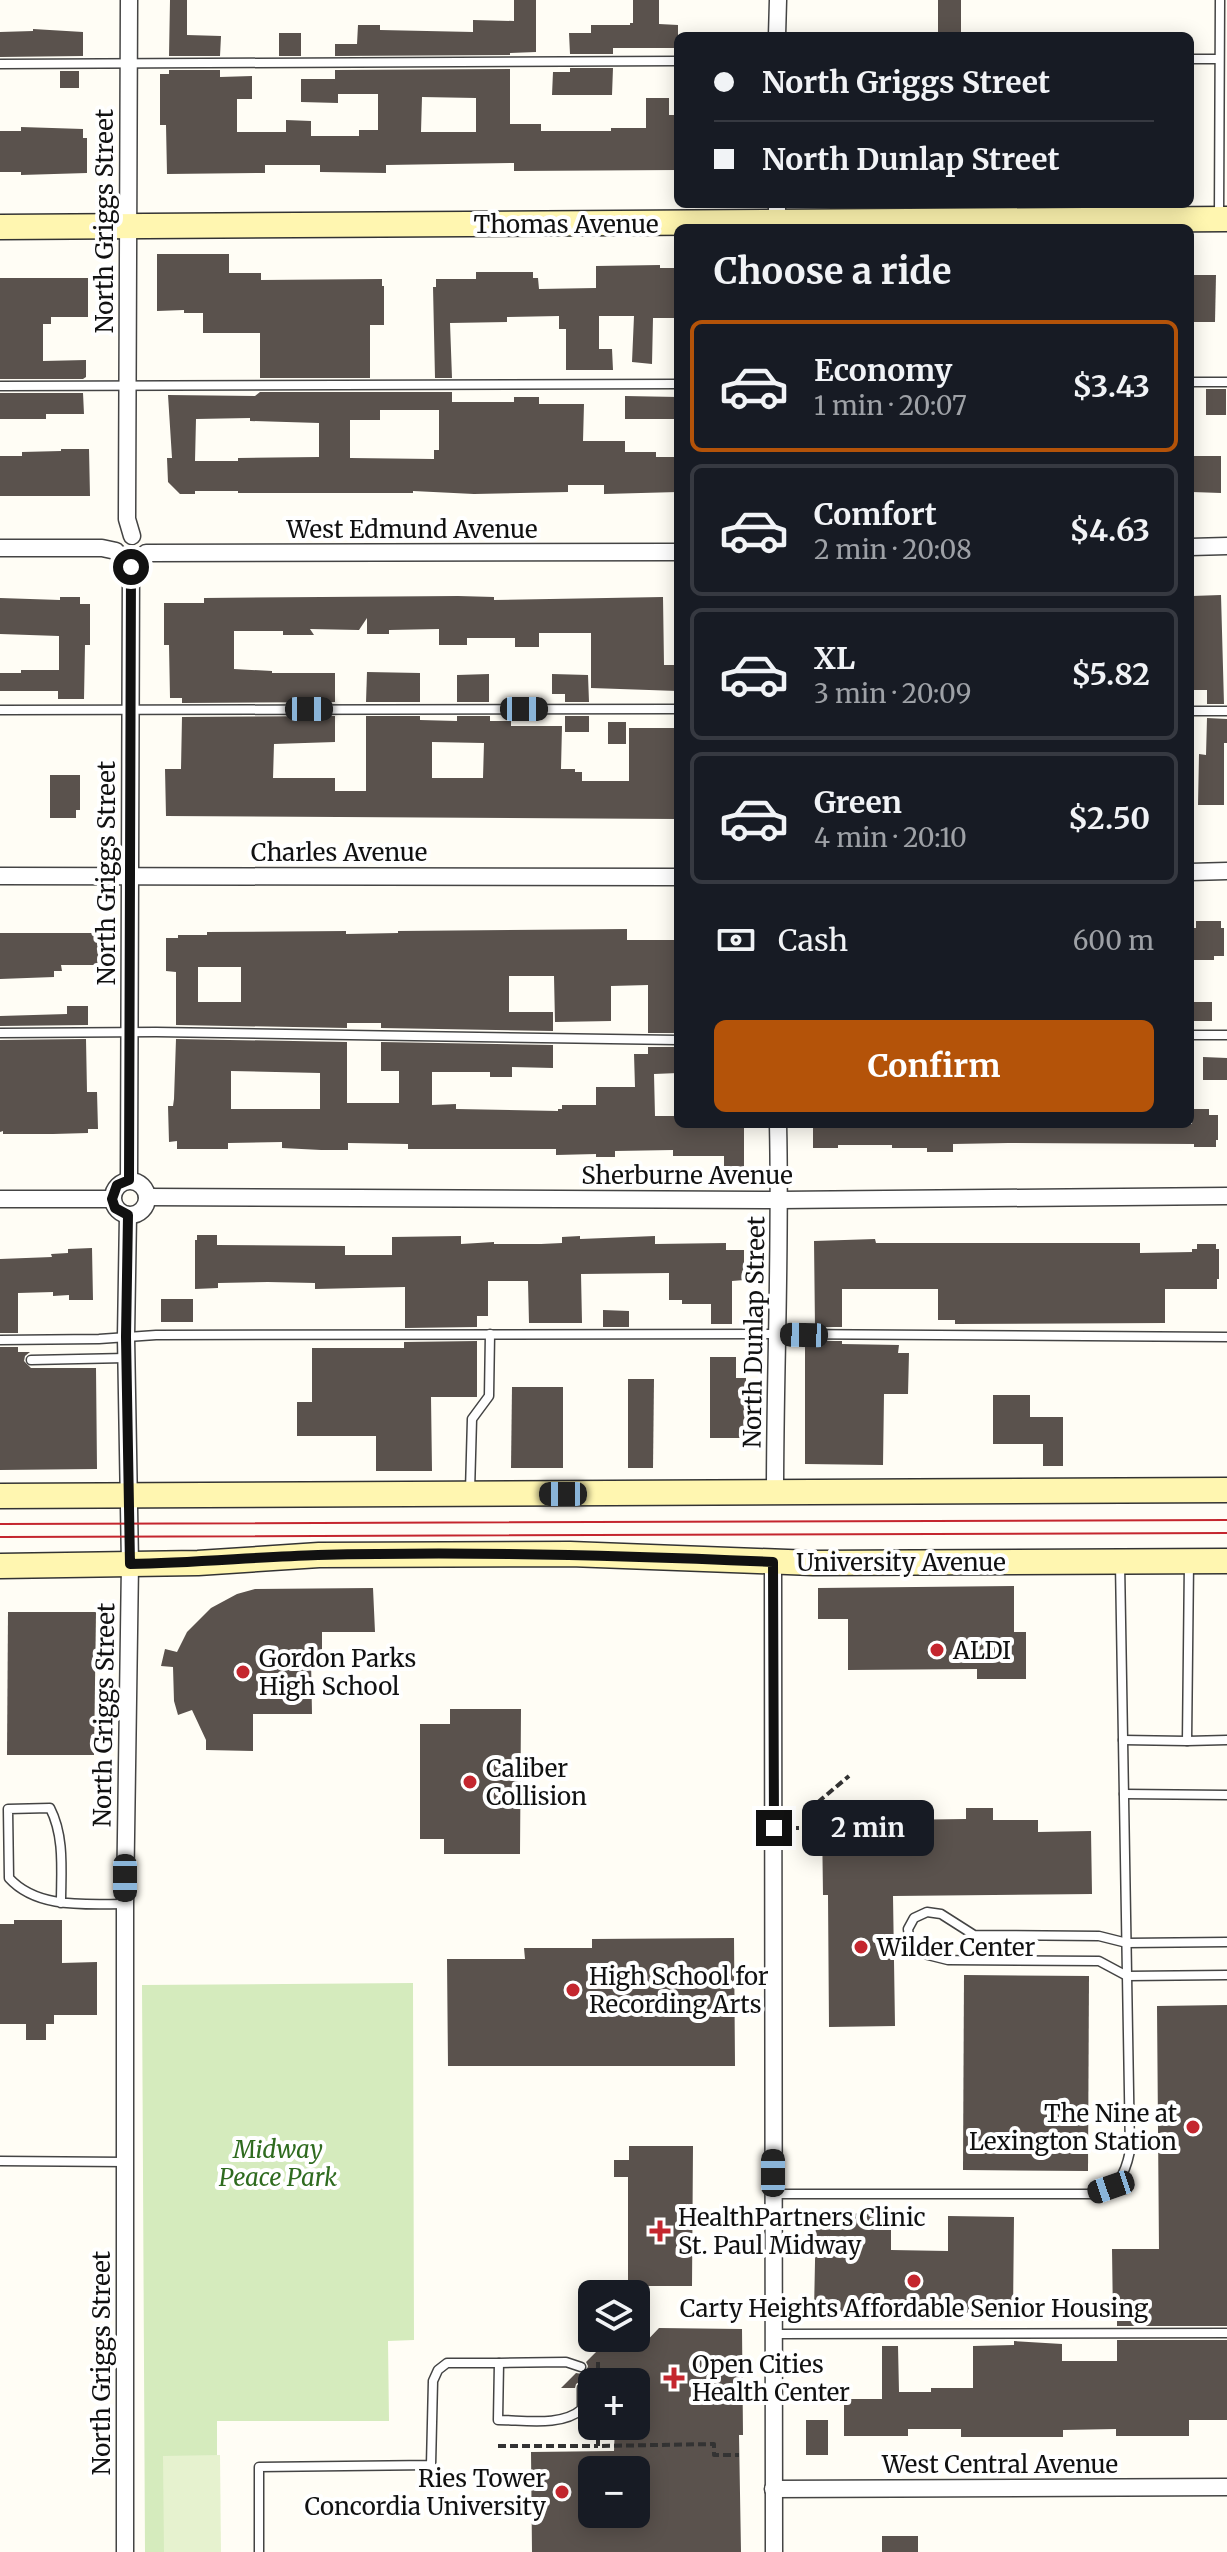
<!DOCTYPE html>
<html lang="en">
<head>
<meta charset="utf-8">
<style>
	body { margin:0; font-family:Merriweather,serif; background:#242831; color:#f1f3f6; height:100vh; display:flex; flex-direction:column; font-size:30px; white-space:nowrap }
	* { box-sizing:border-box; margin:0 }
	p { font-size:26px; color:#9ea1a6 }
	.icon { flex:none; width:44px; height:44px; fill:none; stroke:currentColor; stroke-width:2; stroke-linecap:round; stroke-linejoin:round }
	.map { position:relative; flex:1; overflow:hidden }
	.panel { position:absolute; left:674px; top:224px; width:520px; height:904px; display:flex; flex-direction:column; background:#171b24; border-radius:12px; box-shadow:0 4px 20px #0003 }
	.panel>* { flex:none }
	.banner { position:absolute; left:674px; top:32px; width:520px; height:176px; border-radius:12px; box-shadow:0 4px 20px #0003; display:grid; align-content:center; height:176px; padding:0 40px; background:#171b24 }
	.fabs { position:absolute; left:578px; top:2280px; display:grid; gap:16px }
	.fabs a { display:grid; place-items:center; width:72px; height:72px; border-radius:12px; background:#171b24; box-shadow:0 4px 20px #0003; font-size:40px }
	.end { position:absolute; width:36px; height:36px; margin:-18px; border:10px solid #111; background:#fff; box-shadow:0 0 0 4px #fff }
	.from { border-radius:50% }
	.bubble { position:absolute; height:56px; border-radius:12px; background:#171b24; box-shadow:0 4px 20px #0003; font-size:26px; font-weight:700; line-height:56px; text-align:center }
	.car { position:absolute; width:24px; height:48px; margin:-24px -12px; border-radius:10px; box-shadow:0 0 6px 2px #0007; background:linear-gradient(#222 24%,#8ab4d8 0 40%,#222 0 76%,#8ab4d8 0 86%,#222 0) }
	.banner b { display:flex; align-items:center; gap:28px; height:76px; font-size:30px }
	.banner b+b { border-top:2px solid #363941 }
	.banner i { width:20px; height:20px; background:#f1f3f6 }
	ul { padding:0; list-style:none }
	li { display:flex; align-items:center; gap:24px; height:132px; margin:0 16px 12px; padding:0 24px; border:4px solid #363941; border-radius:12px }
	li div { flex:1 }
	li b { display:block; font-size:30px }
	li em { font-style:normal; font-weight:700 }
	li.selected { border-color:#b45309 }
	li>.icon { width:72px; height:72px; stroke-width:1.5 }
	h2 { padding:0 40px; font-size:36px; line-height:96px }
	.pay { display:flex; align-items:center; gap:20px; height:88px; padding:0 40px; font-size:30px }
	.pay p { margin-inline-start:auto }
	.action { display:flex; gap:16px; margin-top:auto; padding:16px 40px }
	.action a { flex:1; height:92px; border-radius:12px; background:#b45309; color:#fff; font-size:32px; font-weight:700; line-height:92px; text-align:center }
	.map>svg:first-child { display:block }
</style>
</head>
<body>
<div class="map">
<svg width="1227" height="2552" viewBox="0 0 1227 2552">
	<rect width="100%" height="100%" fill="#fffdf5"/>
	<!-- green -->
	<path fill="#d5ebbd" d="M413 1983 414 2340 388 2341 389 2421H217V2552H145L142 1985Z"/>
	<!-- pitch -->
	<path fill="#e6f2cf" d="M220 2455 221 2552H164L163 2456Z"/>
	<!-- building -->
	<g fill="#5a524d" fill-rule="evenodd">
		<path d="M170 0H187V35L221 36 220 56H169Z"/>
		<path d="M514 0H536V52L510 53V55L335 56V44H357L358 25H380V30L473 32V20L514 21Z"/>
		<path d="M633 0H659V24L678 25V48H613V54H570L569 33H591V25H630V23H633Z"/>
		<rect x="938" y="0" width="23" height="36"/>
		<path d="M33 29 83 32V56L0 57V32L33 31Z"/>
		<rect x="279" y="33" width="22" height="23"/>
		<path d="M570 68H613L612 95H552L553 72H570Z"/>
		<path d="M510 69V124H541V131H611V128H646V98H669V115H678V170L514 171V163L386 165V173L320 172V165H265V173L167 174 166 125H160V74H169V70H220V77L252 76V99H237V132H286V120L311 121V136H359V130H378V94H338V103L301 102V79H335V70ZM422 97 476 98V132H421Z"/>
		<rect x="60" y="71" width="19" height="17"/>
		<path d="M21 127 83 129V138H87V173L21 175V172H0V131H21Z"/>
		<path d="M157 254H229V273H261V280L382 279V286H384V325H370V378H260V333H203V313H184V310L157 311Z"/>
		<path d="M660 265V268H678V318H653L652 364 632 362 634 316H599V349H612L613 370H566V329H559V316L507 317V322L450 323 452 378H435L433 287H436V279H476V272H533V278H538L539 289 596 288V266Z"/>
		<path d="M1194 275H1216L1215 322H1192Z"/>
		<path d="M0 278H88V317H51V324H43V361L86 360V377L83 379H0Z"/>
		<rect x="1206" y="389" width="20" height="26"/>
		<path d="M260 392H452V402H514V397H539V404H584L583 441H625V452H656V457H678V492L604 494V485H568V492L474 494 413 491V493H238V491H195V494H180L168 482 167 458H172L168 395 255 396ZM380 410H439V450H434V459L350 458V420H380ZM250 418V421L319 423V457L238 458V461H195L196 419Z"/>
		<path d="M0 393H83L84 414H46V419H0Z"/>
		<path d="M625 396 678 397V419H625Z"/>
		<path d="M61 449H89L90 496H0V456H22V452L61 451Z"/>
		<path d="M1192 456H1221V493L1192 492Z"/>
		<path d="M1221 595 1224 704H1207V690H1193L1192 596Z"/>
		<path d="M458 596 494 597V600L663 597 664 665H678V691L591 688V633H539V647H515V638H467V645H439V629L389 630V634H367V618L359 630 310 629 314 635H283V631H234V669L272 671V673H335V702L182 703V698H170L169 645H164V603H204V598Z"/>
		<path d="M60 597H80V604H90V645H85L84 699H58V691H0V673H21V670H59V636L0 634V598L60 600Z"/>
		<path d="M367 672 420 673V702H366Z"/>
		<path d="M489 674V702H457V675Z"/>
		<path d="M552 674 588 675 589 702H565V694H552Z"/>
		<path d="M335 716V742L274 744 273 778H335V791H366V716H420V720L457 721V716H490V721H511V726H562L561 769H575V772H582V781H629V728H678V819L166 816 165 769H181L182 717ZM432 742 484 743 483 778H432Z"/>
		<rect x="565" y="716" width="24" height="16"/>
		<path d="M1207 718 1227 719V743H1224V805H1198L1199 754 1206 755Z"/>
		<rect x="608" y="722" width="18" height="22"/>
		<path d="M50 775H80V810H76V818H50Z"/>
		<path d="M1196 921H1221V928H1224V956H1214V960H1193V928H1196Z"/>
		<path d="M627 929V940H678V1033H648V985L611 986V1021L555 1022 554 976H509V1012H553V1031L381 1028V1023H347V1028L176 1025V972L166 971V938H178V935H207V932L346 931V934L398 933V931ZM198 967H241V1002H198Z"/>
		<path d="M0 933H101L100 965H61L62 971H54V977L0 979Z"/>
		<rect x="1190" y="1002" width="22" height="19"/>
		<path d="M67 1006H88V1025L0 1026V1016L67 1014Z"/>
		<path d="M86 1039 87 1092H97L98 1129H88V1133L53 1134H3V1131L0 1132V1040Z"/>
		<path d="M176 1039 347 1042V1103H399V1071H381V1042L553 1045V1068L512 1067V1077H490V1072H432V1105L456 1104V1109L558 1111V1109H562V1105H596V1087H635L634 1054H648V1047H678V1073L654 1074 655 1116H678V1124H744V1169L724 1168V1156H673V1150L615 1151V1157H596V1154L556 1155V1149H408V1144L348 1143V1150H321L282 1148V1142L228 1143V1149H177V1141L169 1142 168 1106H173L174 1099ZM231 1071 320 1073V1109H231Z"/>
		<path d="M1203 1057 1227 1058V1080H1203Z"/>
		<path d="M1192 1109H1209V1115H1218V1140H1216V1147H1194V1144L1008 1143 953 1144V1152H927V1148H892V1145H838V1148H813V1124H1192Z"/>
		<path d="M197 1235H217V1245L345 1246V1255H392V1237L461 1236V1244L494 1242V1244H541L562 1243V1237L580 1236V1239L655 1236V1244L726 1243V1250H744V1280L732 1281V1324H711V1304H682V1300H669V1273L581 1274 582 1323H529L528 1281H488V1316H477V1327L405 1328V1287L315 1289V1283L268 1282 218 1283V1288L195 1289V1240H197Z"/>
		<path d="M875 1239 876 1243H1140V1253L1192 1252V1249H1197V1244H1216V1249H1219V1279H1217V1289H1165V1323L955 1324V1320H938V1289H842V1327H815L814 1241Z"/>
		<path d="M92 1248 93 1300H69V1295L53 1296V1292L18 1293V1333H0V1259L52 1257 51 1254 68 1253V1249Z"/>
		<rect x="161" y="1299" width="32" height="23"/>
		<path d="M603 1310 629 1311V1327H603Z"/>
		<path d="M477 1341V1397H431L432 1471H376V1436H297V1402H312V1348H404V1342Z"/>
		<path d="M815 1341H842V1344L899 1345 898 1353H909L908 1394H884L883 1465 805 1464V1344H815Z"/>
		<path d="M0 1347H18V1352H30L25 1356 24 1361 31 1368H96L97 1469 0 1470Z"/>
		<path d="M710 1357H736V1378H746V1438H710Z"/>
		<path d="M628 1379H654L653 1468H628Z"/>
		<path d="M512 1387H563V1468H511Z"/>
		<path d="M993 1395H1030V1417H1063V1466H1043V1444H993Z"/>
		<path d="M1014 1586V1632H1026V1679H977V1669L848 1670V1619H818V1588Z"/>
		<path d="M373 1588 375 1632H322V1660H311L312 1714H253V1751L206 1750V1740L192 1710 178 1715 174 1701 173 1667 161 1666 165 1649 177 1652 187 1632 211 1608 237 1594 255 1589Z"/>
		<path d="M8 1612H96L94 1755H7Z"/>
		<path d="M450 1709H521L520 1854H444V1839H420V1724H450Z"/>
		<path d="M966 1808H993V1820H1038V1832L1091 1831 1092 1894 893 1896 895 2026 829 2027 828 1895H823L822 1821 870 1820V1812H894L895 1820 966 1819Z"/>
		<path d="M14 1920H62V1963L97 1962V2015H54V2024H46V2040H26V2024H0V1924H14Z"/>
		<path d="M734 1938 735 2066H448L447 1959H525L524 1948H592V1939Z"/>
		<path d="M964 1975 1089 1976 1088 2171 963 2170Z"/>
		<path d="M1227 2005V2326H1117V2320H1113L1112 2249H1159L1157 2006Z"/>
		<path d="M629 2146H693L692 2286H628V2177H614V2160H629Z"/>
		<path d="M816 2213 891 2214V2250L948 2251V2216L1014 2217 1013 2313 814 2311Z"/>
		<path d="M659 2328 742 2329 743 2435H739L741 2552H532L531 2452 614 2451 615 2426H636V2382H592V2388H589L586 2382 581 2381 576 2384 575 2388H561L576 2373 582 2374 586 2372 588 2366 586 2362 598 2350 639 2349ZM592 2470H636V2514H592Z"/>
		<path d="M1117 2340H1227V2420H1189V2436H1116V2429L1063 2430V2437H961V2429H908V2436H844V2399H882V2346H898L899 2392H931V2388H973V2346L1014 2345V2341L1062 2344V2361H1117Z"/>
		<rect x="806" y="2420" width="22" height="35"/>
		<rect x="882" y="2536" width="36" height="16"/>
	</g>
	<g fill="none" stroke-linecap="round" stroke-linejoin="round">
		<!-- lane casing -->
		<g stroke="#444" stroke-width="11">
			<g id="lane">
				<path d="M1190 59H1219"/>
				<path d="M0 64 678 61"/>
				<path d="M1219 215 1220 0"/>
				<path d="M1190 382H1227"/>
				<path d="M0 386 678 384"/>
				<path d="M0 710 678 709"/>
				<path d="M1190 711H1227"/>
				<path d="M0 1033 156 1032 678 1040"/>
				<path d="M1190 1035H1227"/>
				<path d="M0 1340 99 1339 156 1335 776 1334 1227 1337"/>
				<path d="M31 1360 126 1358"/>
				<path d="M470 1491 472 1419 489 1396 490 1334"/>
				<path d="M1189 1562 1187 1741 1227 1740"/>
				<path d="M1123 1740 1187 1741"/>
				<path d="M1124 1794 1227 1795"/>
				<path d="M61 1903C61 1872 65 1837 50 1808L8 1809 9 1878C37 1909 86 1904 124 1904"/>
				<path d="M1227 1942 1127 1943 1099 1936 974 1935 941 1914 927 1912 914 1918 908 1929 910 1946 928 1955 948 1960 1099 1961 1127 1976 1227 1975"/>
				<path d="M0 2161 126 2162"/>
				<path d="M773 2194H1092C1119 2185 1124 2179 1130 2151L1120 1563"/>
				<path d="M775 2334 1227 2333"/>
				<path d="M499 2363 566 2362 581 2367"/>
				<path d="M259 2552V2467L431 2465 433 2381 438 2370 447 2363H499L498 2420C524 2420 562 2427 582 2409V2388"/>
			</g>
		</g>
		<!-- street casing -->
		<g stroke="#444" stroke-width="19">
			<g id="street">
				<path d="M129 0 127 519 132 536"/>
				<path d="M777 36 778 0"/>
				<path d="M777 228V204"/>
				<path d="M1190 547 1227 546"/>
				<path d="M0 548H102L116 551"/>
				<path d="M146 553 678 552"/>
				<path d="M1190 872 1227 871"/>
				<path d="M0 876 678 877"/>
				<path d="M129 1180 131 567"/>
				<circle cx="130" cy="1198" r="17"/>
				<path d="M147 1197 780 1200 1227 1196"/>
				<path d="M0 1199H112"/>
				<path d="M775 1492C775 1369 781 1247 778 1124"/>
				<path d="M773 1562 774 2552"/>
				<path d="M773 2489 1227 2487"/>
				<path d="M125 2552V1904L130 1564 126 1337 128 1215"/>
			</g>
		</g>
		<!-- secondary casing -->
		<g stroke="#333" stroke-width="27">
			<g id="secondary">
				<path d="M0 227 1227 219"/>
				<path d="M0 1496 1227 1490"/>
				<path d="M0 1566 198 1563 319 1555 570 1554 813 1563 1227 1561"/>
			</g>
		</g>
		<!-- path -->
		<g stroke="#333" stroke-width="4" stroke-dasharray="8 4" stroke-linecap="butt">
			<path d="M791 1828H810L811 1808 849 1776"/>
			<path d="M598 2362V2382"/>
			<path d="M598 2426V2446L714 2444V2455H739"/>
			<path d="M498 2446H598"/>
		</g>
		<!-- lane -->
		<use href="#lane" stroke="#fff" stroke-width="8"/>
		<!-- street -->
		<use href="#street" stroke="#fff" stroke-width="16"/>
		<!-- secondary -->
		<use href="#secondary" stroke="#fff6b0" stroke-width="24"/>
		<!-- tram -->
		<g stroke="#c4262e" stroke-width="2">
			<path d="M0 1524 1227 1520"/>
			<path d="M0 1537 1227 1533"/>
		</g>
	</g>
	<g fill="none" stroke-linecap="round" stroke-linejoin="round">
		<!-- route -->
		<path stroke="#111" stroke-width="10" d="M131 567 129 1180 117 1185 112 1199 115 1208 128 1215 126 1337 130 1564C193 1563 255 1557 318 1555 470 1551 622 1555 773 1562L774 1828"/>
	</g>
	<!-- markers -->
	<g fill="#c4262e" stroke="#fff" stroke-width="3">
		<circle cx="937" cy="1650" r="8"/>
		<circle cx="243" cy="1672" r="8"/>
		<circle cx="470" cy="1782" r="8"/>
		<circle cx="861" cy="1947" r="8"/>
		<circle cx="573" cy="1990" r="8"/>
		<circle cx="1193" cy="2127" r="8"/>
		<path d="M656 2219h8v8h8v8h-8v8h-8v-8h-8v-8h8z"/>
		<circle cx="914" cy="2281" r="8"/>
		<path d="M670 2366h8v8h8v8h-8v8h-8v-8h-8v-8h8z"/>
		<circle cx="562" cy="2492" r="8"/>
	</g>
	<g text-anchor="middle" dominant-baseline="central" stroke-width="8" stroke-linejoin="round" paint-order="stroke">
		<!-- street labels -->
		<g font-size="24" fill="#111" stroke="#fff">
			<text transform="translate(104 221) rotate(-90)">North Griggs Street</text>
			<text x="566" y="224">Thomas Avenue</text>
			<text x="412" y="529">West Edmund Avenue</text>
			<text x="339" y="852">Charles Avenue</text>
			<text transform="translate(106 873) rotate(-90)">North Griggs Street</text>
			<text x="687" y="1175">Sherburne Avenue</text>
			<text transform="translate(754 1332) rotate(-89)">North Dunlap Street</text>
			<text x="901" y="1562">University Avenue</text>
			<text transform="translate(104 1715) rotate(-89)">North Griggs Street</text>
			<text transform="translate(101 2363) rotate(-90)">North Griggs Street</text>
			<text x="1000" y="2464">West Central Avenue</text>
		</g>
		<!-- poi labels -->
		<g font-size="24" fill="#111" stroke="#fff" text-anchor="start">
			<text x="953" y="1650">ALDI</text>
			<text x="259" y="1658">Gordon Parks<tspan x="259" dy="28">High School</tspan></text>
			<text x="486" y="1768">Caliber<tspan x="486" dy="28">Collision</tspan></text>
			<text x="877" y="1947">Wilder Center</text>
			<text x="589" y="1976">High School for<tspan x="589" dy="28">Recording Arts</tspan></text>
			<text x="1177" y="2113" text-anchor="end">The Nine at<tspan x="1177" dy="28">Lexington Station</tspan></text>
			<text x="678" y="2217">HealthPartners Clinic<tspan x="678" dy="28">St. Paul Midway</tspan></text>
			<text x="914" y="2308" text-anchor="middle">Carty Heights Affordable Senior Housing</text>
			<text x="692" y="2364">Open Cities<tspan x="692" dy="28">Health Center</tspan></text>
			<text x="546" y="2478" text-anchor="end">Ries Tower<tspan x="546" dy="28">Concordia University</tspan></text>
		</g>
		<!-- park labels -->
		<g font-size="24" font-style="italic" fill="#2f6b1f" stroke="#fff">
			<text x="278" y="2149">Midway<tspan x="278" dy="28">Peace Park</tspan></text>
		</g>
	</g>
</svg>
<div class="fabs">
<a><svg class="icon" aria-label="layers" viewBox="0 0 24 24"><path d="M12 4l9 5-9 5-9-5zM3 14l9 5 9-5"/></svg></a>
<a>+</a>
<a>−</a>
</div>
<i class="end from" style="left:131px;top:567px"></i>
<i class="end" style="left:774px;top:1828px"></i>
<div class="bubble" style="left:802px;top:1800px;width:132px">2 min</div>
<i class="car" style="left:309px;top:709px;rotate:90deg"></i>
<i class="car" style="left:524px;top:709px;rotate:90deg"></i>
<i class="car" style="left:804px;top:1335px;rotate:271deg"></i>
<i class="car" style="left:563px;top:1494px;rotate:270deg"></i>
<i class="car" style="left:125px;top:1878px;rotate:180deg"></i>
<i class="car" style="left:773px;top:2173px;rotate:0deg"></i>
<i class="car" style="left:1111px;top:2187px;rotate:251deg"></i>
<div class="banner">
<b><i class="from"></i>North Griggs Street</b>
<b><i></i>North Dunlap Street</b>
</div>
<section class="panel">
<h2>Choose a ride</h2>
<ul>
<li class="selected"><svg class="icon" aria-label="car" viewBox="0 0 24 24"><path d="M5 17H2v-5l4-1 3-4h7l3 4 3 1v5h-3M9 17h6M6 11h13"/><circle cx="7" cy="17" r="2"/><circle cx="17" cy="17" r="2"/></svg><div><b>Economy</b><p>1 min · 20:07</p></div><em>$3.43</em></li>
<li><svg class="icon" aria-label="car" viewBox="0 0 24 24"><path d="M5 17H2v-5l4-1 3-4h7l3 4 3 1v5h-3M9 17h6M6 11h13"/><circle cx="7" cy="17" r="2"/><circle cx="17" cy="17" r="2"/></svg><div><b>Comfort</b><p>2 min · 20:08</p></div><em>$4.63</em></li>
<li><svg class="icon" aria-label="car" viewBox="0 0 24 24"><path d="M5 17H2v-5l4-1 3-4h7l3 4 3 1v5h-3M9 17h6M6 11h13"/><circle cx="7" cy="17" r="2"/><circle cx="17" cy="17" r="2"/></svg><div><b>XL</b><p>3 min · 20:09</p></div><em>$5.82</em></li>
<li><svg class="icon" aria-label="car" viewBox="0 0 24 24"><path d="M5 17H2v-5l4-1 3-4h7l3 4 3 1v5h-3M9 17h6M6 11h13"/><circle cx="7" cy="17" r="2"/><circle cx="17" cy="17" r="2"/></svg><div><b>Green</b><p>4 min · 20:10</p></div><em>$2.50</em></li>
</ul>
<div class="pay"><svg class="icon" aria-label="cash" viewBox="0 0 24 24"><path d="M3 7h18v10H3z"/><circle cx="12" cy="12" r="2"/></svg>Cash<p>600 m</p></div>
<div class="action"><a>Confirm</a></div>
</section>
</div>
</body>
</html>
